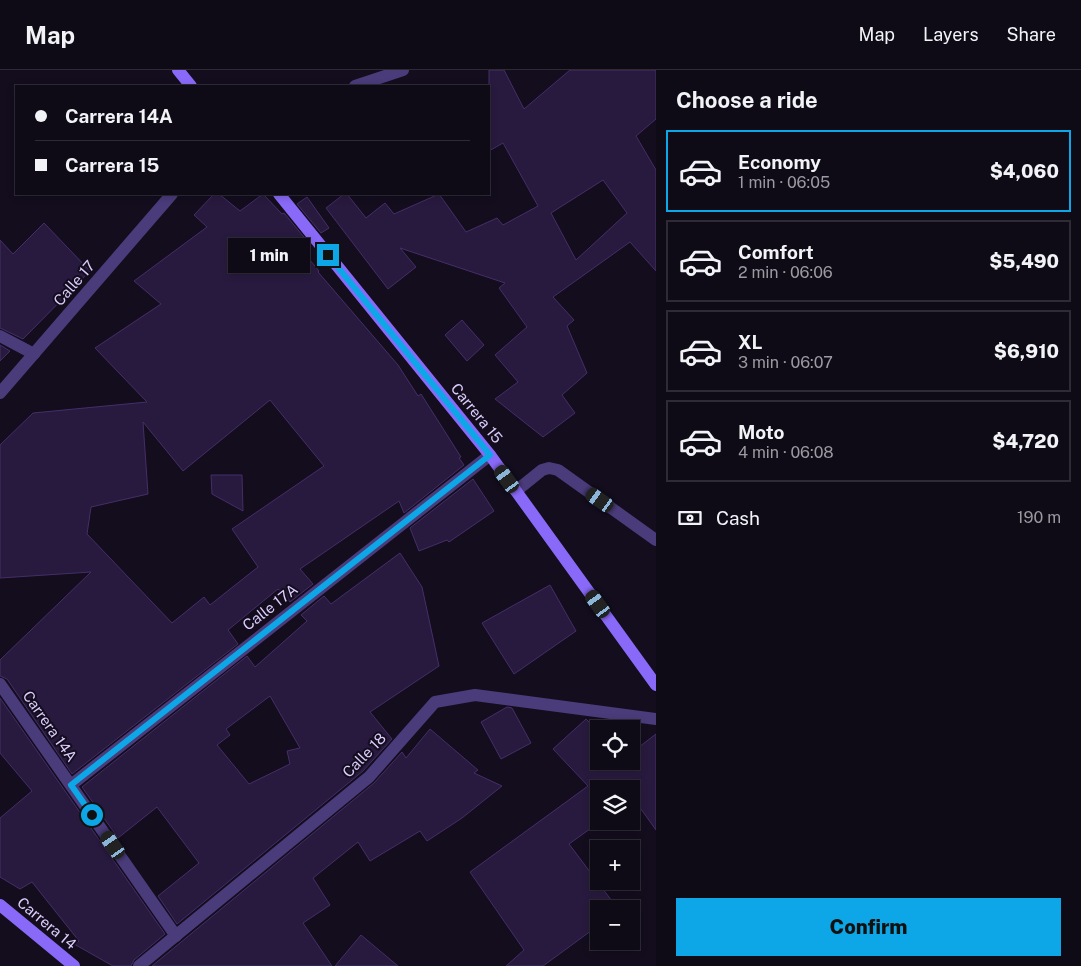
<!DOCTYPE html>
<html lang="en">
<head>
<meta charset="utf-8">
<style>
	body { margin:0; font-family:"Public Sans",sans-serif; background:#17131f; color:#f1f3f6; height:100vh; display:flex; flex-direction:column; font-size:19px; white-space:nowrap }
	* { box-sizing:border-box; margin:0 }
	p { font-size:16px; color:#9b9aa1 }
	.icon { flex:none; width:28px; height:28px; fill:none; stroke:currentColor; stroke-width:2; stroke-linecap:round; stroke-linejoin:round }
	.map { position:relative; flex:1; overflow:hidden }
	.details { display:flex; flex-direction:column; background:#0e0a16; width:425px }
	.details>* { flex:none }
	.banner { position:absolute; left:15px; top:15px; width:475px; height:110px; border-radius:0px; box-shadow:0 2px 8px #0003,0 0 0 1px #2e2b35; display:grid; align-content:center; height:110px; padding:0 20px; background:#0e0a16 }
	.buttons { position:absolute; left:590px; top:650px; display:grid; gap:10px }
	.buttons a { display:grid; place-items:center; width:50px; height:50px; border-radius:0px; background:#0e0a16; box-shadow:0 2px 8px #0003,0 0 0 1px #2e2b35; font-size:25px }
	.end { position:absolute; width:22px; height:22px; margin:-11px; border:6px solid #0da7e8; background:#111; box-shadow:0 0 0 2px #111 }
	.from { border-radius:50% }
	.bubble { position:absolute; height:35px; border-radius:0px; background:#0e0a16; box-shadow:0 2px 8px #0003,0 0 0 1px #2e2b35; font-size:16px; font-weight:800; line-height:35px; text-align:center }
	.car { position:absolute; width:15px; height:30px; margin:-15px -8px; border-radius:6px; box-shadow:0 0 4px 1px #0007; background:linear-gradient(#222 24%,#8ab4d8 0 40%,#222 0 76%,#8ab4d8 0 86%,#222 0) }
	.banner b { display:flex; align-items:center; gap:18px; height:48px; font-size:19px }
	.banner b+b { border-top:1px solid #2e2b35 }
	.banner i { width:12px; height:12px; background:#f1f3f6 }
	ul { padding:0; list-style:none }
	li { display:flex; align-items:center; gap:15px; height:82px; margin:0 10px 8px; padding:0 10px; border:2px solid #2e2b35; border-radius:0px }
	li div { flex:1 }
	li b { display:block; font-size:19px }
	li em { font-style:normal; font-weight:800 }
	li.active { border-color:#0da7e8 }
	li>.icon { width:45px; height:45px; stroke-width:1.5 }
	h2 { padding:0 20px; font-size:22px; line-height:60px }
	.pay { display:flex; align-items:center; gap:12px; height:55px; padding:0 20px; font-size:19px }
	.pay p { margin-inline-start:auto }
	.action { display:flex; gap:10px; margin-top:auto; padding:10px 20px }
	.action a { flex:1; height:58px; border-radius:0px; background:#0da7e8; color:#111; font-size:20px; font-weight:800; line-height:58px; text-align:center }
	header { display:flex; align-items:center; gap:30px; box-sizing:border-box; height:70px; padding:0 25px; background:#0e0a16; border-bottom:1px solid #2e2b35 }
	header strong { font-size:24px }
	nav { display:flex; gap:28px; margin-inline-start:auto; font-size:18px }
	main { display:flex; flex:1; min-height:0 }
	.map>svg:first-child { display:block }
</style>
</head>
<body>
<header>
<strong>Map</strong>
<nav><a>Map</a><a>Layers</a><a>Share</a></nav>
</header>
<main>
<div class="map">
<svg width="656" height="896" viewBox="0 0 656 896">
	<rect width="100%" height="100%" fill="#130d1e"/>
	<!-- building -->
	<g fill="#281a3e" stroke="#452e68" fill-rule="evenodd">
		<path d="M489 0H504L524 39 570 0H656V49L636 66 656 100V201L630 172 553 227 574 250 567 256 587 303 562 325 575 343 543 367 495 329 518 312 495 285 527 257 499 218 505 213 400 178 416 197 388 219 326 138 344 124H347L366 148 385 133 394 144 439 124 466 162 497 148 503 155 538 136 503 73 489 81ZM603 110 627 143 576 190 551 143Z"/>
		<path d="M214 124H219L240 141 263 124 282 144 284 143 308 172 300 178 319 201 318 202 398 295 418 326 421 324 461 387 459 388 464 395 404 443 399 431 300 499 313 514 290 532 278 519 228 560 238 574 72 704 7 609 0 606V590L91 502 0 508V375L33 343 147 332 95 278 161 234 134 211 207 157 194 145ZM270 330 324 396 232 459 258 497 210 535 204 527 172 553 87 464 91 437 148 424 143 352 183 401Z"/>
		<path d="M307 127 329 158 321 163 297 134Z"/>
		<path d="M44 153 90 201 23 269 0 258V170L13 184Z"/>
		<path d="M462 250 484 275 467 291 445 265Z"/>
		<path d="M0 275 10 281 0 291Z"/>
		<path d="M211 405H242L243 441 212 424Z"/>
		<path d="M473 409 494 441 449 472 447 470 419 481 410 458Z"/>
		<path d="M400 483 422 517 439 596 370 642 392 669 363 701 177 854 158 826 199 793 157 737 118 768 82 717 247 586 255 597 307 551 301 545 324 526 331 534ZM270 626 300 678 287 681 290 694 249 714 217 675 230 665 226 659Z"/>
		<path d="M550 515 576 561 514 604 482 553Z"/>
		<path d="M0 628 165 864 134 890 131 896H113L74 874 79 871 32 812 20 819 0 807V748L32 721 0 683Z"/>
		<path d="M507 637 512 638 531 673 501 689 481 652Z"/>
		<path d="M586 649 596 659 604 650 615 652 621 659H599V691H631V669L639 677 656 664V760L633 728 631 730V719H599V751H601L569 774 618 839H599V855L543 896H506L524 880 470 802 588 716 553 679Z"/>
		<path d="M430 659 478 700 474 703 502 716 462 748 427 771 420 761 370 791 358 772 313 808 330 835 303 853 332 896H152L374 713 402 682 406 688Z"/>
		<path d="M361 865 398 896H335Z"/>
	</g>
	<g fill="none" stroke-linecap="round" stroke-linejoin="round">
		<!-- lane -->
		<g stroke="#4a3b7a" stroke-width="12">
			<path d="M0 266 34 284"/>
			<path d="M516 421 542 400 549 398 558 400 656 470"/>
		</g>
		<!-- street -->
		<g stroke="#4a3b7a" stroke-width="12">
			<path d="M355 16 403 0"/>
			<path d="M0 323 172 124"/>
			<path d="M0 614 176 866"/>
			<path d="M71 715 490 385"/>
			<path d="M139 896 369 707 435 632 475 625 656 649"/>
		</g>
		<!-- secondary -->
		<g stroke="#8969f7" stroke-width="12">
			<path d="M178 0 191 16"/>
			<path d="M279 124 490 385 656 615"/>
			<path d="M0 835 74 896"/>
		</g>
	</g>
	<g fill="none" stroke-linecap="round" stroke-linejoin="round">
		<!-- route -->
		<path stroke="#0da7e8" stroke-width="6" d="M92 745 71 715 490 385 328 185"/>
	</g>
	<g text-anchor="middle" dominant-baseline="central" stroke-width="4" stroke-linejoin="round" paint-order="stroke">
		<!-- street labels -->
		<g font-size="15" fill="#dccdfc" stroke="#130d1e">
			<text transform="translate(74 213) rotate(-49)">Calle 17</text>
			<text transform="translate(477 343) rotate(51)">Carrera 15</text>
			<text transform="translate(270 537) rotate(-38)">Calle 17A</text>
			<text transform="translate(50 656) rotate(55)">Carrera 14A</text>
			<text transform="translate(364 685) rotate(-46)">Calle 18</text>
			<text transform="translate(47 853) rotate(40)">Carrera 14</text>
		</g>
	</g>
</svg>
<div class="buttons">
<a><svg class="icon" aria-label="locate" viewBox="0 0 24 24"><circle cx="12" cy="12" r="6"/><path d="M12 2v4M12 18v4M2 12h4M18 12h4"/></svg></a>
<a><svg class="icon" aria-label="layers" viewBox="0 0 24 24"><path d="M12 4l9 5-9 5-9-5zM3 14l9 5 9-5"/></svg></a>
<a>+</a>
<a>−</a>
</div>
<i class="end from" style="left:92px;top:745px"></i>
<i class="end" style="left:328px;top:185px"></i>
<div class="bubble" style="left:228px;top:168px;width:82px">1 min</div>
<i class="car" style="left:507px;top:409px;rotate:324deg"></i>
<i class="car" style="left:600px;top:430px;rotate:305deg"></i>
<i class="car" style="left:598px;top:534px;rotate:324deg"></i>
<i class="car" style="left:113px;top:775px;rotate:325deg"></i>
<div class="banner">
<b><i class="from"></i>Carrera 14A</b>
<b><i></i>Carrera 15</b>
</div>
</div>
<section class="details">
<h2>Choose a ride</h2>
<ul>
<li class="active"><svg class="icon" aria-label="car" viewBox="0 0 24 24"><path d="M5 17H2v-5l4-1 3-4h7l3 4 3 1v5h-3M9 17h6M6 11h13"/><circle cx="7" cy="17" r="2"/><circle cx="17" cy="17" r="2"/></svg><div><b>Economy</b><p>1 min · 06:05</p></div><em>$4,060</em></li>
<li><svg class="icon" aria-label="car" viewBox="0 0 24 24"><path d="M5 17H2v-5l4-1 3-4h7l3 4 3 1v5h-3M9 17h6M6 11h13"/><circle cx="7" cy="17" r="2"/><circle cx="17" cy="17" r="2"/></svg><div><b>Comfort</b><p>2 min · 06:06</p></div><em>$5,490</em></li>
<li><svg class="icon" aria-label="car" viewBox="0 0 24 24"><path d="M5 17H2v-5l4-1 3-4h7l3 4 3 1v5h-3M9 17h6M6 11h13"/><circle cx="7" cy="17" r="2"/><circle cx="17" cy="17" r="2"/></svg><div><b>XL</b><p>3 min · 06:07</p></div><em>$6,910</em></li>
<li><svg class="icon" aria-label="car" viewBox="0 0 24 24"><path d="M5 17H2v-5l4-1 3-4h7l3 4 3 1v5h-3M9 17h6M6 11h13"/><circle cx="7" cy="17" r="2"/><circle cx="17" cy="17" r="2"/></svg><div><b>Moto</b><p>4 min · 06:08</p></div><em>$4,720</em></li>
</ul>
<div class="pay"><svg class="icon" aria-label="cash" viewBox="0 0 24 24"><path d="M3 7h18v10H3z"/><circle cx="12" cy="12" r="2"/></svg>Cash<p>190 m</p></div>
<div class="action"><a>Confirm</a></div>
</section>
</main>
</body>
</html>
